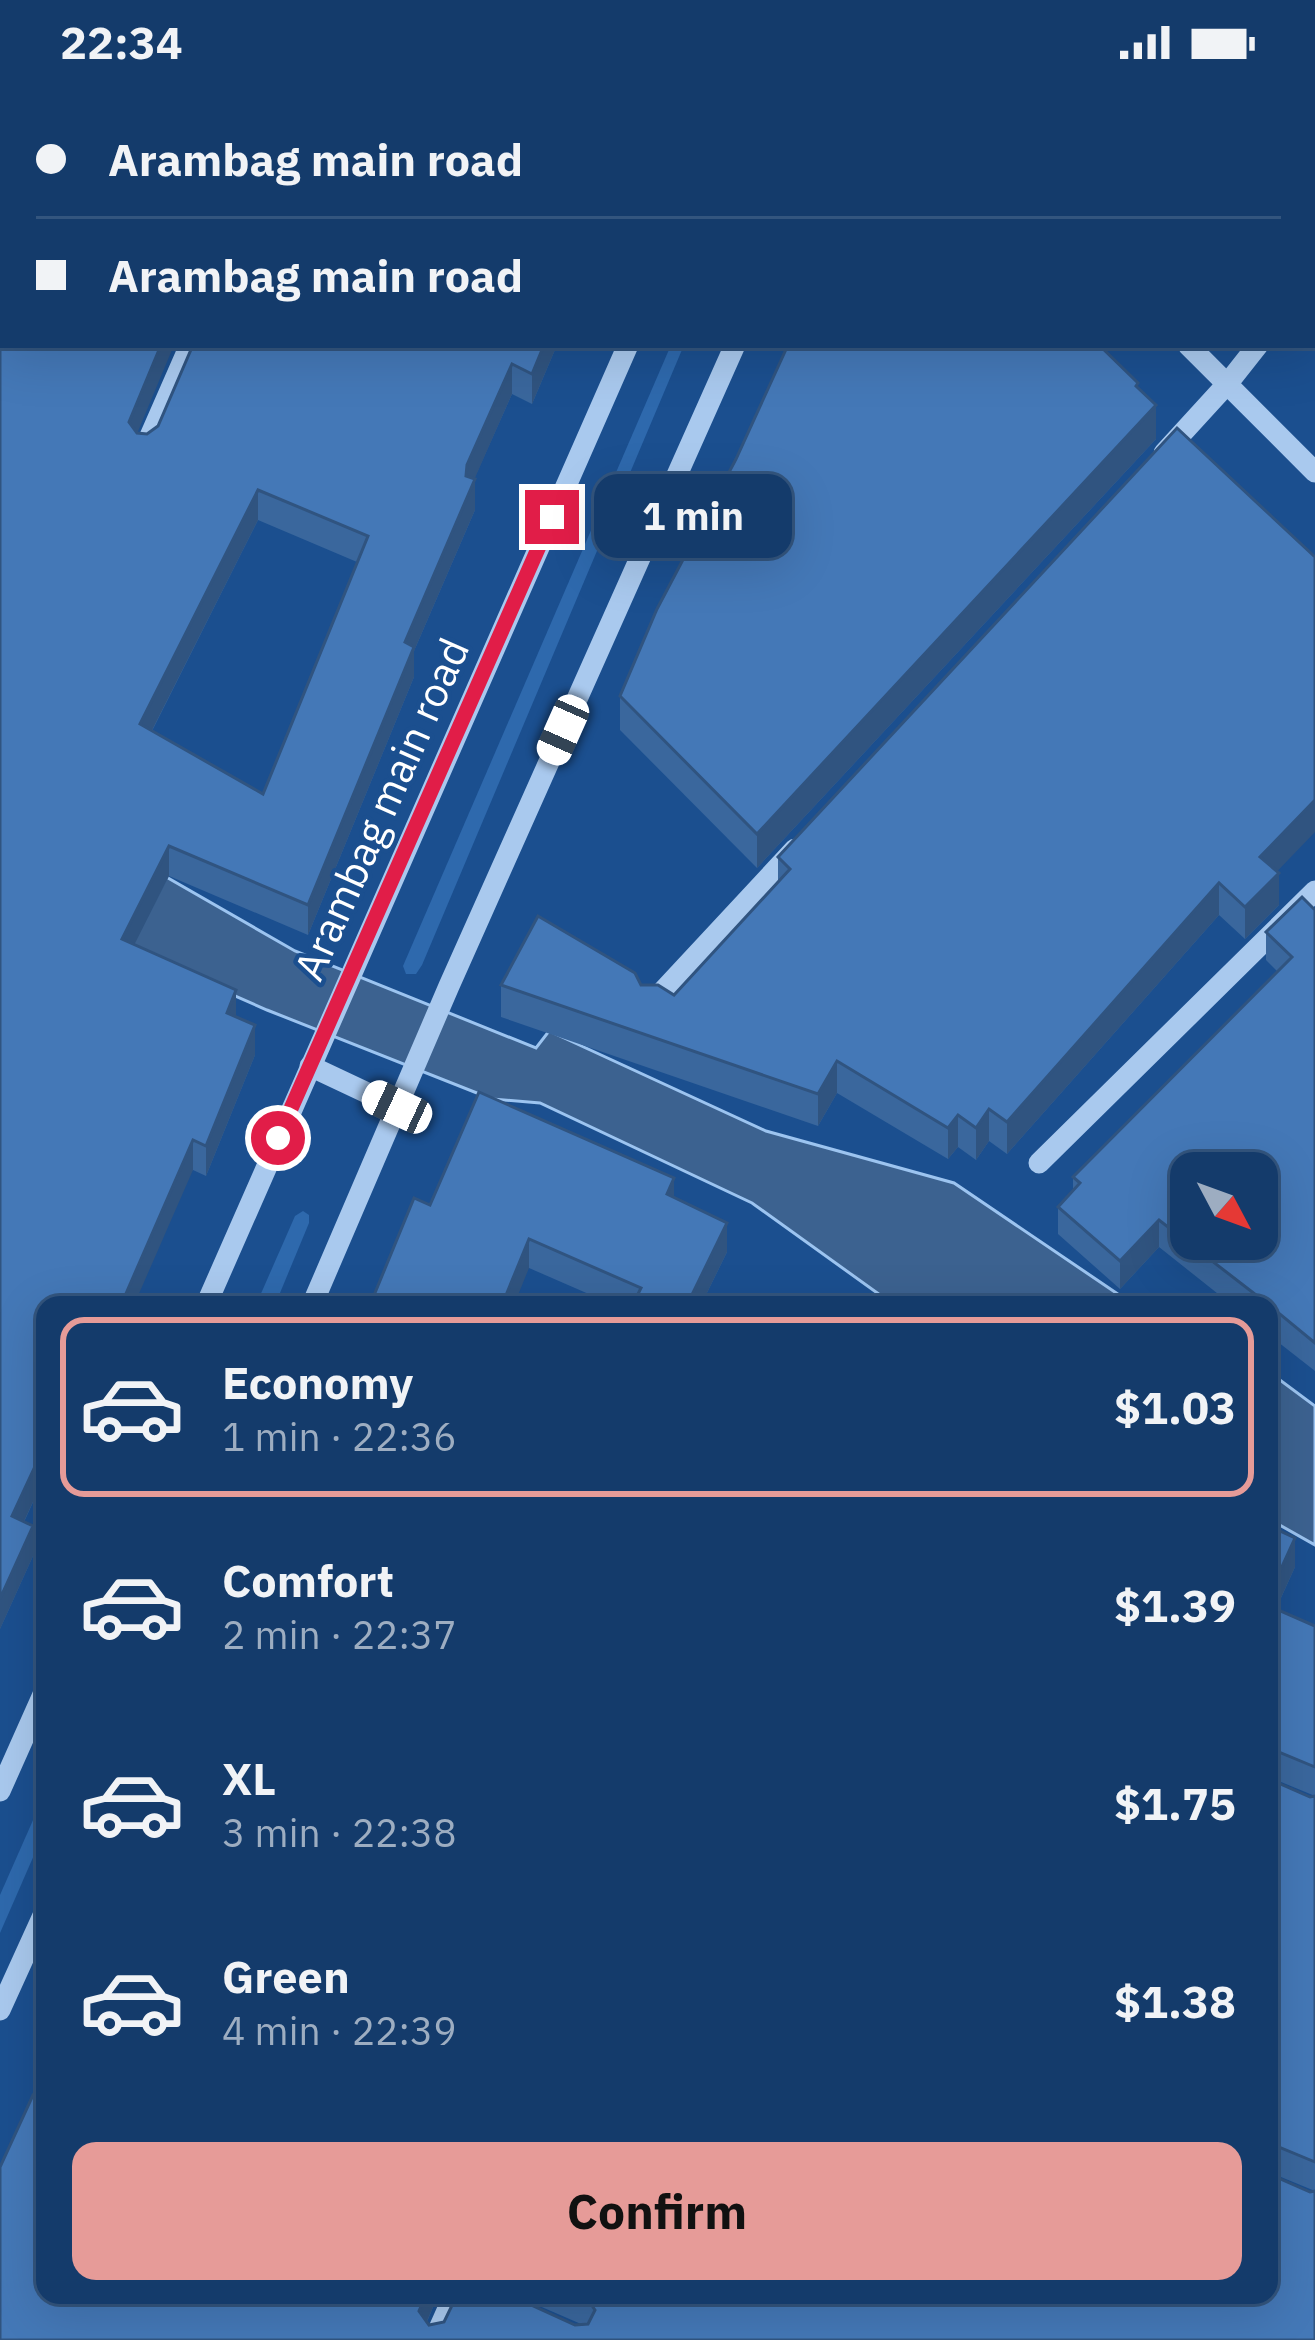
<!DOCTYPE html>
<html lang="en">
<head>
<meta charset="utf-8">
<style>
	body { margin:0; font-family:"IBM Plex Sans",sans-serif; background:#214673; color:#f1f3f6; height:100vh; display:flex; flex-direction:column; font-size:45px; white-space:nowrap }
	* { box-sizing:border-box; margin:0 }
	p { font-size:39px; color:#9dadc1 }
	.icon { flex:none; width:66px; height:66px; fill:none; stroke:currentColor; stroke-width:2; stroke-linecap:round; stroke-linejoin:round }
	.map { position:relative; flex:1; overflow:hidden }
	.drawer { position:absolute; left:36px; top:1212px; width:1242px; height:1008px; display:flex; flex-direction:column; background:#143b6b; border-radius:24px; box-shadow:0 12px 48px #0002,0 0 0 3px #33557e }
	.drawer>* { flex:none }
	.hud { position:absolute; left:0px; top:0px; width:1317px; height:264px; box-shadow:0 12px 48px #0002,0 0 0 3px #33557e; display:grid; align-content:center; height:264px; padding:0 36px; background:#143b6b }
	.needle { width:78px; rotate:131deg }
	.fabs { position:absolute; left:1170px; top:1068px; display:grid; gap:24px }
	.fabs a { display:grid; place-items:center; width:108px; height:108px; border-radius:24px; background:#143b6b; box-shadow:0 12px 48px #0002,0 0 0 3px #33557e; font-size:60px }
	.end { position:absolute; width:54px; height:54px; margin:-27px; border:15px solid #e11d48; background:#fff; box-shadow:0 0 0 6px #fff }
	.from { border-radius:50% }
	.bubble { position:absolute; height:84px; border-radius:24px; background:#143b6b; box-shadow:0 12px 48px #0002,0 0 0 3px #33557e; font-size:39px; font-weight:800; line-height:84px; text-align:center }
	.car { position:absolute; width:36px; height:72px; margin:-36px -18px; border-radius:15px; box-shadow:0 0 9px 3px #0007; background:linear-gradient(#fff 24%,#345 0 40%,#fff 0 76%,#345 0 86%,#fff 0) }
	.hud b { display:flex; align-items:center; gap:42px; height:114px; font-size:45px }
	.hud b+b { border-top:3px solid #33557e }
	.hud i { width:30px; height:30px; background:#f1f3f6 }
	ul { padding:21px 0 0; list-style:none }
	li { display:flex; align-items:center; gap:36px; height:180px; margin:0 24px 18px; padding:0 12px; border:6px solid transparent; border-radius:24px }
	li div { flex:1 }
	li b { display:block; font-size:45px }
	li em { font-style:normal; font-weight:800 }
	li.on { border-color:#e69b98 }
	li>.icon { width:108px; height:108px; stroke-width:1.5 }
	.action { display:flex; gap:24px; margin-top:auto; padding:24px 36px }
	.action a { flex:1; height:138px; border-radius:24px; background:#e69b98; color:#111; font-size:48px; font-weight:800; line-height:138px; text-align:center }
	.status { display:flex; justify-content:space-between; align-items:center; height:84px; padding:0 60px; background:#143b6b; direction:ltr }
	.status svg { height:33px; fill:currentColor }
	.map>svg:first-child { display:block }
</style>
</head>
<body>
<div class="status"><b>22:34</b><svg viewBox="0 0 49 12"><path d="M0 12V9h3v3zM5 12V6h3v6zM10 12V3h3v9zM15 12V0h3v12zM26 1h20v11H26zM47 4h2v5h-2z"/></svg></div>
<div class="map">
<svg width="1315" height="2256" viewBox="0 0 1315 2256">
	<rect width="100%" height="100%" fill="#1b4f8f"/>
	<!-- green -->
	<g fill="#2e69ad">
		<path d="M671 261H684L422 881 416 890H406L403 882Z"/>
		<path d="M303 1127 309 1131V1139L275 1221H256L295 1132Z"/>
		<path d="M45 1709V1746L0 1849V1811Z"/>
	</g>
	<!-- water -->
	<g fill="#3c6290" stroke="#9cc4f0" stroke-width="3">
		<path d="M114 763 295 867 536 964 549 947 766 1047 954 1099 1134 1221H894L752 1119 540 1019 492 1015 267 926 62 836Z"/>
		<path d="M1269 1288 1315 1322V1461L1269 1435Z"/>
	</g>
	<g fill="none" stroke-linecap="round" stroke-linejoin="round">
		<!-- minor -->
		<g stroke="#a9c9ee" stroke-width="21">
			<path d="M909 0 912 3"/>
			<path d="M740 3 741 0"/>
			<path d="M990 3 992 0"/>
			<path d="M1314 188 1315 186"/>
			<path d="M1188 261 1315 388"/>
			<path d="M144 366 190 261"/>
			<path d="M1164 369 1228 299 1258 261"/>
			<path d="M650 921 795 765"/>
			<path d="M310 982 397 1023"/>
			<path d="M1039 1079 1315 807"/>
			<path d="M206 1221 628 261"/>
			<path d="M312 1221 449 902 735 261"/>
			<path d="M0 1707 45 1606"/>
			<path d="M0 1926 45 1827"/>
			<path d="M434 2256 454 2211"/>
		</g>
	</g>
	<!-- wall -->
	<g fill="#3a679d" fill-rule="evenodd">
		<path d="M0 0H673L671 3H3L138 349 147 350 557 261 532 320 512 310 474 395 475 426 414 567V593L308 851 169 792 134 860 236 933 255 971 206 1092 193 1086 45 1221V1392L24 1438 33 1472 0 1545ZM258 436 357 478 263 710 152 647Z"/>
		<path d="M1138 304 1156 355 757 784 620 646V612L736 375Z"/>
		<path d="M778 773 1277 787 1279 821 1245 855 1219 831 1007 1070 989 1057 976 1076 958 1063 948 1075 837 1009 818 1042 501 933V901H641L674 911 778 799Z"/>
		<path d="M1315 826V1287L1269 1251V1221H1232L1159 1163 1120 1205 1058 1150V1123L1073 1107V1093L1277 887 1266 876V848Z"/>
		<path d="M674 1113 727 1168 701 1221H614L529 1184 430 1121Z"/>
		<path d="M1269 1442 1295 1483 1276 1525 1315 1542V1712L1269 1693Z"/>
		<path d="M1269 1695 1310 1713 1315 1712V2107L1269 2088Z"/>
		<path d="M45 2211H438L427 2238 429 2241H575L581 2240 514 2211H1269L1315 2256H0Z"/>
	</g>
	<!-- shaded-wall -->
	<g fill="#305480">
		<path d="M161 261H174L129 369V338Z"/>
		<path d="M544 261H557L532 320V290Z"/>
		<path d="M512 280V310L467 412 475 395V426L414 567V593L308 851V821L405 558 467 381Z"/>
		<path d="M1156 321V355L757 784V750Z"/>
		<path d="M258 406V436L140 670V640Z"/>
		<path d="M1315 716V748L1260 805V773Z"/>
		<path d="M169 762V792L122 885V855Z"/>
		<path d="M1279 789V821L1245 855V823Z"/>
		<path d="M1219 799V831L1007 1070V1038Z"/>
		<path d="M236 906V937L227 929Z"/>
		<path d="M255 941V971L206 1092V1062Z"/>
		<path d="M837 977V1009L818 1042V1010Z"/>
		<path d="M989 1025V1057L976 1076V1044Z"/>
		<path d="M958 1031V1063L948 1075V1044Z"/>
		<path d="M193 1056V1086L134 1221H121Z"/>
		<path d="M674 1094V1123L667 1110Z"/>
		<path d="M1159 1136V1163L1120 1205V1177Z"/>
		<path d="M727 1139V1168L701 1221H687Z"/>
		<path d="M529 1155V1184L514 1221H502Z"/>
		<path d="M45 1361V1392L12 1463V1432Z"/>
		<path d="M33 1442V1472L0 1545V1515Z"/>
		<path d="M1295 1454V1483L1269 1540V1511Z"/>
		<path d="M426 2211H438L419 2256V2227Z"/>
	</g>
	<!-- building -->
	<g fill="#4478b7" stroke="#305480" stroke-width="3" fill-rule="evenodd">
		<path d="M0 0H652L651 3H3V261H161L129 338 137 349 147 350 158 342 193 261H544L532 290 512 280 467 381 466 392 475 395 405 558 414 563 308 821 169 762 122 855 236 906 227 929 255 941 206 1062 193 1056 121 1221H45V1361L12 1432 33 1442 0 1515ZM258 406 368 452 263 710 140 640Z"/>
		<path d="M1050 0H1315V117L1314 118V3H1047Z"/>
		<path d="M788 261H1099L1138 299 1136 302 1156 321 757 750 620 612 657 525 736 375Z"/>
		<path d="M1177 344 1315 473V716L1260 773 1279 789 1245 823 1219 799 1007 1038 989 1025 976 1044 958 1031 948 1044 837 977 818 1010 501 901 538 832 635 889 641 901H658L674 911 790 785 778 773Z"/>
		<path d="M1302 813 1315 826V1259L1269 1221 1159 1136 1120 1177 1058 1123 1080 1099 1073 1093 1292 873 1266 848ZM1191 1089H1257V1155H1191Z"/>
		<path d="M479 1008 674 1094 667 1110 727 1139 687 1221H636L633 1220 641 1204 529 1155 502 1221H370L414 1114 430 1121Z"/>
		<path d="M1269 1442 1295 1454 1269 1511Z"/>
		<path d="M1269 1522 1315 1542V1683L1269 1664Z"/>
		<path d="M1269 1695 1310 1713 1315 1712V2078L1269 2059Z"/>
		<path d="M33 2011 45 2017V2211H426L419 2227 429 2241 444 2238 457 2211H509L575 2241 588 2240 595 2226 586 2213 581 2211H1269V2090L1310 2108 1315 2107V2256H0V2083Z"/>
	</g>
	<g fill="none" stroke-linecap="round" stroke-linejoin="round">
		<!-- route -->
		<path stroke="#e11d48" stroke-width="15" d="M278 1054 552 433"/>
	</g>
	<g text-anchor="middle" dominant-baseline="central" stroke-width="9" stroke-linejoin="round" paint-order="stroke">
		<!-- street labels -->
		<g font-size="42" fill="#fff" stroke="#1b4f8f">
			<text transform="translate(381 725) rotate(-66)">Arambag main road</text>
		</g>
	</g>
</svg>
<div class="fabs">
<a><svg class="needle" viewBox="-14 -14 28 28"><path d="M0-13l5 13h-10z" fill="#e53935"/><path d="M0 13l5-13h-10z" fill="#9dadc1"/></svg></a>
</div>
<i class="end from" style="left:278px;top:1054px"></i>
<i class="end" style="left:552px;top:433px"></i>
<div class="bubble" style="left:594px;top:390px;width:198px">1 min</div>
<i class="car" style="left:563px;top:646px;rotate:204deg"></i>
<i class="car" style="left:397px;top:1023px;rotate:295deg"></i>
<div class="hud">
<b><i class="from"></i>Arambag main road</b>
<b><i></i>Arambag main road</b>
</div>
<section class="drawer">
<ul>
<li class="on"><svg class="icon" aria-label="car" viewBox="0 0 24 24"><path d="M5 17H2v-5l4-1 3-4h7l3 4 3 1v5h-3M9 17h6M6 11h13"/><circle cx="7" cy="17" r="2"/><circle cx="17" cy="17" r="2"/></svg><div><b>Economy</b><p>1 min · 22:36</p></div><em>$1.03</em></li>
<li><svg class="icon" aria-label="car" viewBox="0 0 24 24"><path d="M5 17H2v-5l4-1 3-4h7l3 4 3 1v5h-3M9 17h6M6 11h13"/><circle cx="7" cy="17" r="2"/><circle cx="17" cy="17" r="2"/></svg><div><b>Comfort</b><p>2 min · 22:37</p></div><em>$1.39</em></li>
<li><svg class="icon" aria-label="car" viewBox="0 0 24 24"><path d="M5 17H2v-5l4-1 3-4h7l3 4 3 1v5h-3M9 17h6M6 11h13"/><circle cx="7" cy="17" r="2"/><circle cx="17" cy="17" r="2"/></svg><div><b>XL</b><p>3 min · 22:38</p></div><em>$1.75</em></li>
<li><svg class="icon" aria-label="car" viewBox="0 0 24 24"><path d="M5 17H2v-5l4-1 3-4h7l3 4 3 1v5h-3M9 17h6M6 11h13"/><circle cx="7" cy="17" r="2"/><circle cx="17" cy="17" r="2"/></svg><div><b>Green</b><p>4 min · 22:39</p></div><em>$1.38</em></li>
</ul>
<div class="action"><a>Confirm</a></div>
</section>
</div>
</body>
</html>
